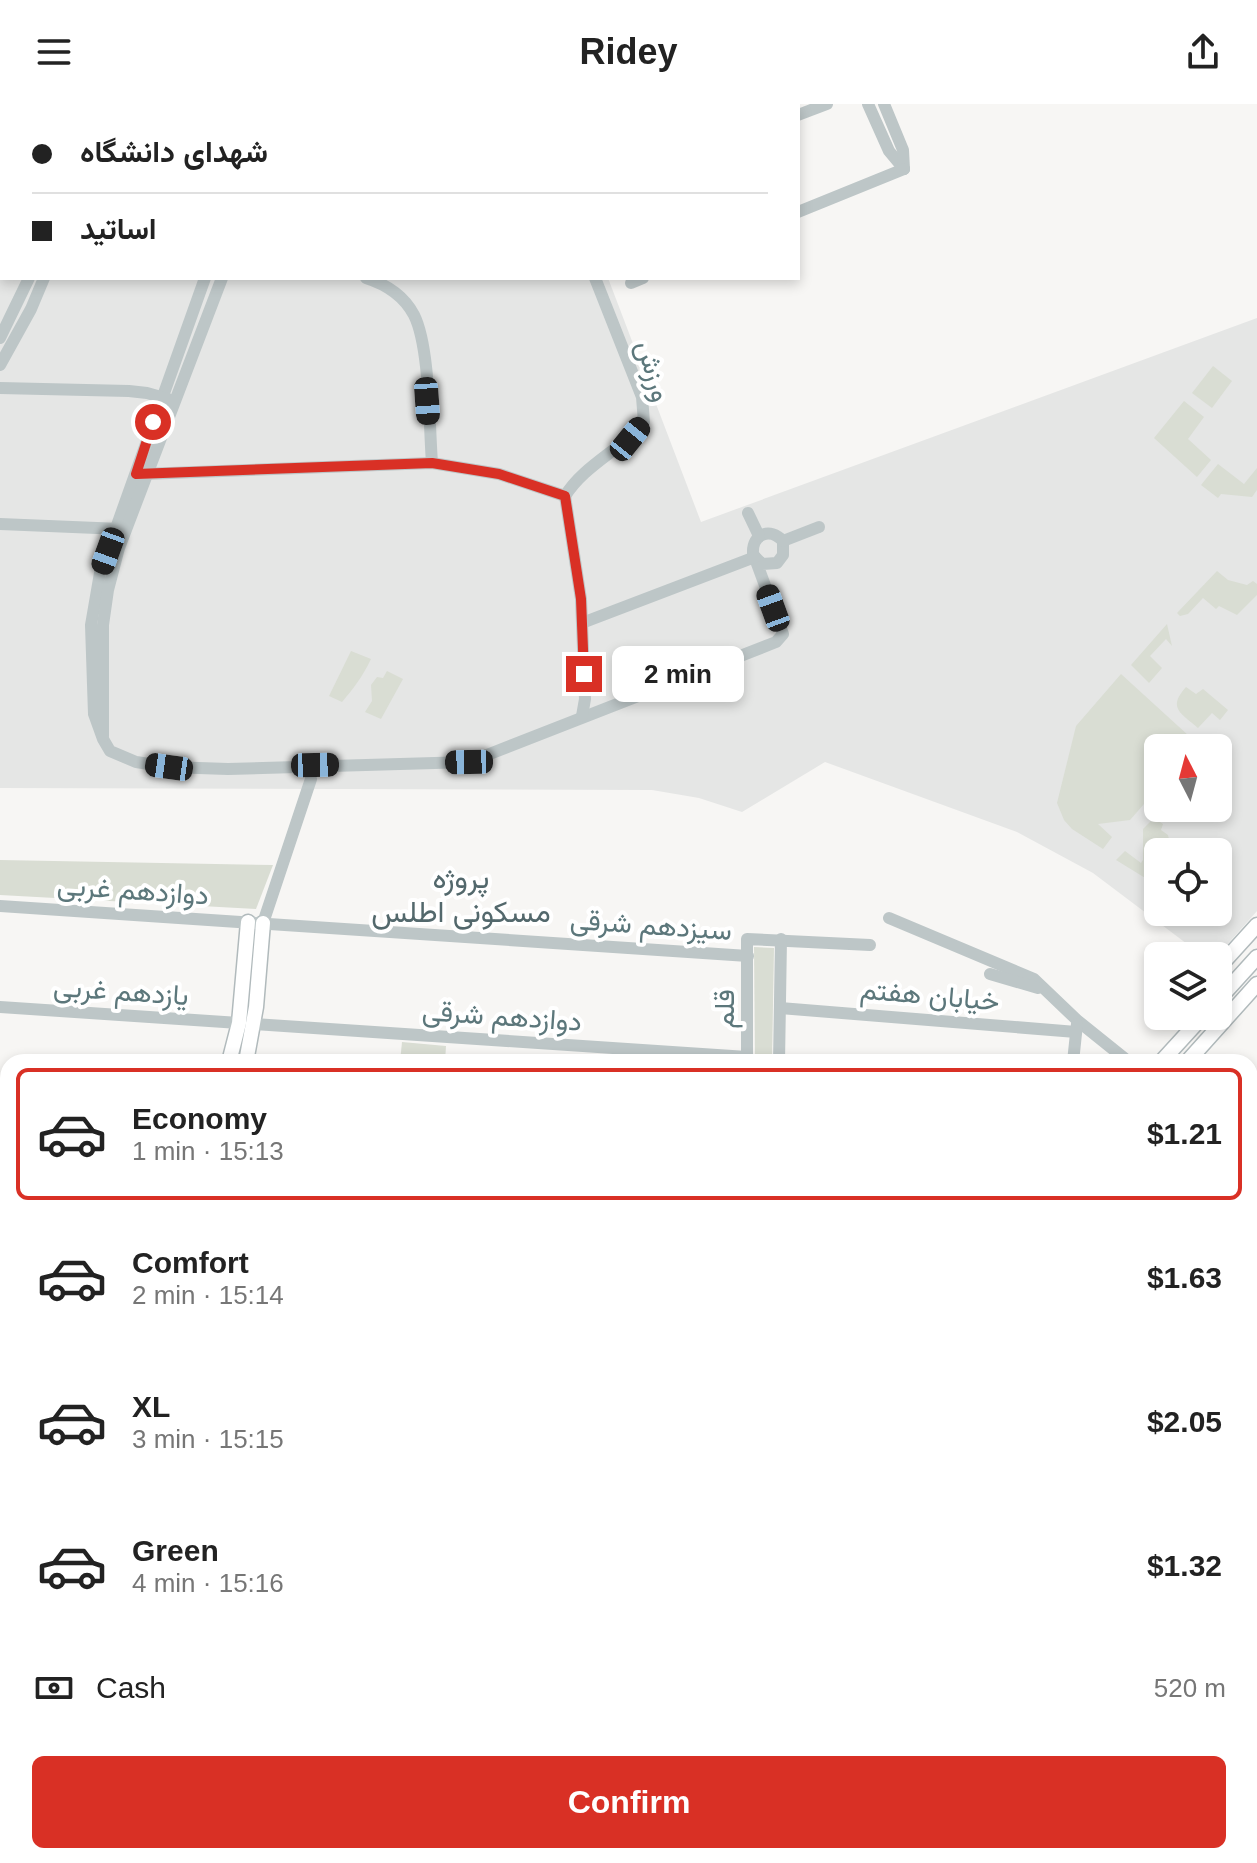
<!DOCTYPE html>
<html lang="en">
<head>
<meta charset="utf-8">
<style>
	body { margin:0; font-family:Helvetica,Vazirmatn,sans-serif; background:#f6f6f6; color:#222; height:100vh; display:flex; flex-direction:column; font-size:30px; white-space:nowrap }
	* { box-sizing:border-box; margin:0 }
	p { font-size:26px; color:#767676 }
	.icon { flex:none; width:44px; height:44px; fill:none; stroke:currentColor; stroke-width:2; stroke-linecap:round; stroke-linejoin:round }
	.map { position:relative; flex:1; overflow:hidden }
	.sheet { position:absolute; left:0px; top:950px; width:1258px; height:810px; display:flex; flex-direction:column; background:#fff; border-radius:24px 24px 0 0; box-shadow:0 4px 12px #0003 }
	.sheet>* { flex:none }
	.guide { position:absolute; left:0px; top:0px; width:800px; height:176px; box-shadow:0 4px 12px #0003; display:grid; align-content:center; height:176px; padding:0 32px; background:#fff }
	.needle { width:52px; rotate:354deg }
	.fabs { position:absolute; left:1144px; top:630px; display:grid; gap:16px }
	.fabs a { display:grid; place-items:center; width:88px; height:88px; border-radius:12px; background:#fff; box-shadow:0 4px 12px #0003; font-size:40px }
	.end { position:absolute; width:36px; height:36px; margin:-18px; border:10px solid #d93025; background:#fff; box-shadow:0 0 0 4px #fff }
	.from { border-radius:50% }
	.bubble { position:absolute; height:56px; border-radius:12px; background:#fff; box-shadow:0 4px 12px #0003; font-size:26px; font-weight:600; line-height:56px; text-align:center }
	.car { position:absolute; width:24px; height:48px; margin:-24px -12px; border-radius:10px; box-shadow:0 0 6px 2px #0007; background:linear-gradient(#222 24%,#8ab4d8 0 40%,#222 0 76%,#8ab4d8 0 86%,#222 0) }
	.guide b { display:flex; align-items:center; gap:28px; height:76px; font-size:30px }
	.guide b+b { border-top:2px solid #e0e0e0 }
	.guide i { width:20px; height:20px; background:#222 }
	ul { padding:14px 0 0; list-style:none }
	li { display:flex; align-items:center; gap:24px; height:132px; margin:0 16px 12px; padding:0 16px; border:4px solid transparent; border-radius:12px }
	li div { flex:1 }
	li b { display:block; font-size:30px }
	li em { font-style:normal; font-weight:600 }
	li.active { border-color:#d93025 }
	li>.icon { width:72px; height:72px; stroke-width:1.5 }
	.pay { display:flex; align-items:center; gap:20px; height:88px; padding:0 32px; font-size:30px }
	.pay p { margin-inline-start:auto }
	.button { display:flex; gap:16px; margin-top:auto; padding:16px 32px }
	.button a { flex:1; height:92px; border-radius:12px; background:#d93025; color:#fff; font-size:32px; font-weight:600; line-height:92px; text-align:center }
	header { display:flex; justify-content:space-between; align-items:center; height:104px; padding:0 32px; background:#fff; font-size:36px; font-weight:600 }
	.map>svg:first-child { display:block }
</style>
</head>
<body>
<header><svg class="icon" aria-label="menu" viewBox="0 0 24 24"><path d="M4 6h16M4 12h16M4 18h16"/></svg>Ridey<svg class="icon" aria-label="share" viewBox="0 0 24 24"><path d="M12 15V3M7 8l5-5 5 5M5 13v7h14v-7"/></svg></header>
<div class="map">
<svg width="1257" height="1759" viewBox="0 0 1257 1759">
	<rect width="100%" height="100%" fill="#f7f6f4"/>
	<!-- built -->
	<path fill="#e5e6e5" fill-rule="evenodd" d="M0 0H541L542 2H2V174H608L701 418 1257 214V807L1217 852H1203L1093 769 1017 728 825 658 742 708 699 694 652 686 0 684ZM1158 644H1218V704H1158ZM1158 748H1218V808H1158Z"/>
	<!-- green -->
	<g fill="#d9ddd3">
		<path d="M1213 262 1232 277 1212 304 1192 289Z"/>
		<path d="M1184 297 1204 313 1188 335 1211 356 1197 373 1154 334Z"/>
		<path d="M1218 360 1244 380 1257 364V386L1252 393 1221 390 1218 394 1201 381Z"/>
		<path d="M1217 467 1228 476 1247 481 1253 477 1257 480V491L1237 511 1219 502 1216 505 1203 494 1188 510 1180 512 1177 509Z"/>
		<path d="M1167 520 1172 542 1166 535 1150 552 1162 564 1149 579 1131 561Z"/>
		<path d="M351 547 371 555C363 572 353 585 342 598L329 592Z"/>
		<path d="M387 567 403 575 381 615 365 608 372 597 371 581 377 573 383 574Z"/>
		<path d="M1121 570 1189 632 1177 644H1158V684L1130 716 1098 720 1112 733 1103 745 1072 725 1064 716 1057 699 1076 622Z"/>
		<path d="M1186 583 1196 590 1203 585 1228 606 1220 616 1212 609 1198 624C1181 609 1167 604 1186 583Z"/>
		<path d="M1154 714 1163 720 1161 726 1168 731 1172 748H1158V777L1155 780 1116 756 1125 747 1141 759 1143 756V725Z"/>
		<path d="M0 756 273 761 256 805 0 791Z"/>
		<path d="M754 843 774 844 772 958H755Z"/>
		<path d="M402 938 446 942 445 958H400Z"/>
	</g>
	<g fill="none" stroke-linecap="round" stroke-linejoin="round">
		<!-- major casing -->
		<g stroke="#b1babc" stroke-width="17">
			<g id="major">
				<path d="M1218 864 1257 821"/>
				<path d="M1218 896 1257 853"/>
				<path d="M229 958 239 919 248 818"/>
				<path d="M246 958 256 903 263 819"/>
				<path d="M1161 958 1203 912"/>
				<path d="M1187 958 1257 880"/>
				<path d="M0 1317 8 1304"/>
				<path d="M0 1348 8 1334"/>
				<path d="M442 1759 449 1752"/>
				<path d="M465 1759 472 1752"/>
			</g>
		</g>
		<!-- minor -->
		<g stroke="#bdc6c7" stroke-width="12">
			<path d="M868 0 889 47 904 65"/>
			<path d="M884 0 903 46 904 65"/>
			<path d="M798 11 827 0"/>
			<path d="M0 19H2"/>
			<path d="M0 45H2"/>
			<path d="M798 108 904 65"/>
			<path d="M205 174 100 469 91 521 94 610 103 635 110 647 136 658 169 663 228 665 469 658 776 538 783 530 753 449C752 430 770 423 783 437V451L777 459 762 460 755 453"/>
			<path d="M366 174C385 180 404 192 414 211 430 243 429 321 432 359"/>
			<path d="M631 179 643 174"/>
			<path d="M0 234 29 174"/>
			<path d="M0 261 31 205 44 174"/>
			<path d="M0 284 129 287 147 289 168 295"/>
			<path d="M143 370 432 359 499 370 565 392"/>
			<path d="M565 392C584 361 621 346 644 318L642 293 595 174"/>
			<path d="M565 392 581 495 585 595 582 612"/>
			<path d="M748 409 759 432"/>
			<path d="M0 420 121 425"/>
			<path d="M783 437 819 423"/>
			<path d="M582 519 755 453"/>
			<path d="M103 632V521L108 486 119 444 222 174"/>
			<path d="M0 802 748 852"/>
			<path d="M889 814 1034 875 1078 917 1129 958"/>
			<path d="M263 819 311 675"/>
			<path d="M990 870 1038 884"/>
			<path d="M0 903 239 919"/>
			<path d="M780 904 1076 928"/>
			<path d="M254 920 747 953"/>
			<path d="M747 958V835L870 841"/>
			<path d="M779 958 781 835"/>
			<path d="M1073 958 1077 920"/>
			<path d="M0 1003 8 1004"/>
			<path d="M0 1103H8"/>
			<path d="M0 1199H8"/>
			<path d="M1250 1234 1257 1237"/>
			<path d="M0 1294 8 1295"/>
			<path d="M1250 1316 1254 1318"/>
			<path d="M1250 1372 1257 1357"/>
			<path d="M1250 1398 1257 1402"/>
			<path d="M1250 1489 1257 1492"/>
			<path d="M0 1492H8"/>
			<path d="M0 1599H8"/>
			<path d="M1250 1600 1257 1586"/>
			<path d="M1250 1659 1257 1662"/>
			<path d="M0 1694 8 1695"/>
			<path d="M1250 1707 1257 1710"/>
			<path d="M1250 1737 1257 1741"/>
			<path d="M488 1752 503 1759"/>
			<path d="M860 1752 874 1759"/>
			<path d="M1037 1752 1052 1759"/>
			<path d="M1176 1752 1191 1759"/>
			<path d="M662 1759 664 1752"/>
			<path d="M744 1759 748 1752"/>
			<path d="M827 1759 830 1752"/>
			<path d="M1064 1759 1067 1752"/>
		</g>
		<!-- major -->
		<use href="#major" stroke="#fff" stroke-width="14"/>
	</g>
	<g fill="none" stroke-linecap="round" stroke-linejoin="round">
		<!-- route -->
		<path stroke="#d93025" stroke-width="10" d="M153 318 136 370 432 359 499 370 565 392 581 495 584 570"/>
	</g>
	<g text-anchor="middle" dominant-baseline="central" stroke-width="8" stroke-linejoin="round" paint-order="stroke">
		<!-- street labels -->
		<g font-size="28" fill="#5c777b" stroke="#fff">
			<text transform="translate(654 267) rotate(74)">ورزش</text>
			<text transform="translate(133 786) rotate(4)">دوازدهم غربی</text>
			<text transform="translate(651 821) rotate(4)">سیزدهم شرقی</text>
			<text transform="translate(121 887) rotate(4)">یازدهم غربی</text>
			<text transform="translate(930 891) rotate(5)">خیابان هفتم</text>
			<text transform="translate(724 905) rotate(-90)">قلم</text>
			<text transform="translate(502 912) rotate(4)">دوازدهم شرقی</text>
		</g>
		<!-- neighbourhood labels -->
		<g font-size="30" fill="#53686c" stroke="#fff">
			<text x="461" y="773">پروژه<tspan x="461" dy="34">مسکونی اطلس</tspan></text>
		</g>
	</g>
</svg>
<div class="fabs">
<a><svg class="needle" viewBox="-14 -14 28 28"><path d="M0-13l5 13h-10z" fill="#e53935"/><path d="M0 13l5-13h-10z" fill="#767676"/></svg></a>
<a><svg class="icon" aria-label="locate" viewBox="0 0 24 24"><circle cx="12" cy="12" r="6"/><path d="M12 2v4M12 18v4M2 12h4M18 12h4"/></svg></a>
<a><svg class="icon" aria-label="layers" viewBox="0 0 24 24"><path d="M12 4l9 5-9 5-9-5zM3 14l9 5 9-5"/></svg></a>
</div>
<i class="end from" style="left:153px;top:318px"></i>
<i class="end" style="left:584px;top:570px"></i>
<div class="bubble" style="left:612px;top:542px;width:132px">2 min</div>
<i class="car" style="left:427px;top:297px;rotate:176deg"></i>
<i class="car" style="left:630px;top:335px;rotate:39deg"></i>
<i class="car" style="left:108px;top:447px;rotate:200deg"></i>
<i class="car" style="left:773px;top:504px;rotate:340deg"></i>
<i class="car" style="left:469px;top:658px;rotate:269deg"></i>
<i class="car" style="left:315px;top:661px;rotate:89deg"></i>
<i class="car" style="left:169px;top:663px;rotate:278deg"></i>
<div class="guide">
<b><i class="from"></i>شهدای دانشگاه</b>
<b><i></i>اساتید</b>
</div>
<section class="sheet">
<ul>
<li class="active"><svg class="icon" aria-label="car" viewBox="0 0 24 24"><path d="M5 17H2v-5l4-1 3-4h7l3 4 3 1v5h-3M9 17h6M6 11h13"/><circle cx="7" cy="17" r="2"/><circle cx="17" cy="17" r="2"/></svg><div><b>Economy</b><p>1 min · 15:13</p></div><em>$1.21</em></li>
<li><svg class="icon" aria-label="car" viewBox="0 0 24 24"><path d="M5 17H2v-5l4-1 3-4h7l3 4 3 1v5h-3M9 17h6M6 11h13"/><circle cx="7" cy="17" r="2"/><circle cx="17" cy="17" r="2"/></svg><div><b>Comfort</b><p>2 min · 15:14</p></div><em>$1.63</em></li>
<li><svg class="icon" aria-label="car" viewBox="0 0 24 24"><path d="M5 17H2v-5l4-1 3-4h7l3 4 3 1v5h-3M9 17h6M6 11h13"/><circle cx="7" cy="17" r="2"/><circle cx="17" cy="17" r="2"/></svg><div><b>XL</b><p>3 min · 15:15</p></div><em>$2.05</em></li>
<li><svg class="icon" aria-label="car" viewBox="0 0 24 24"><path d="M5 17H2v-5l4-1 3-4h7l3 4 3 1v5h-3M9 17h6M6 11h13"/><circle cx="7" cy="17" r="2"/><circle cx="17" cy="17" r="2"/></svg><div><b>Green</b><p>4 min · 15:16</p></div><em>$1.32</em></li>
</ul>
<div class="pay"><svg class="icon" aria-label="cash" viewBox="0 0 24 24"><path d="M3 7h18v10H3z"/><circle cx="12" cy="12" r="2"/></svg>Cash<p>520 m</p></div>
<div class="button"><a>Confirm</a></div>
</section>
</div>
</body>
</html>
